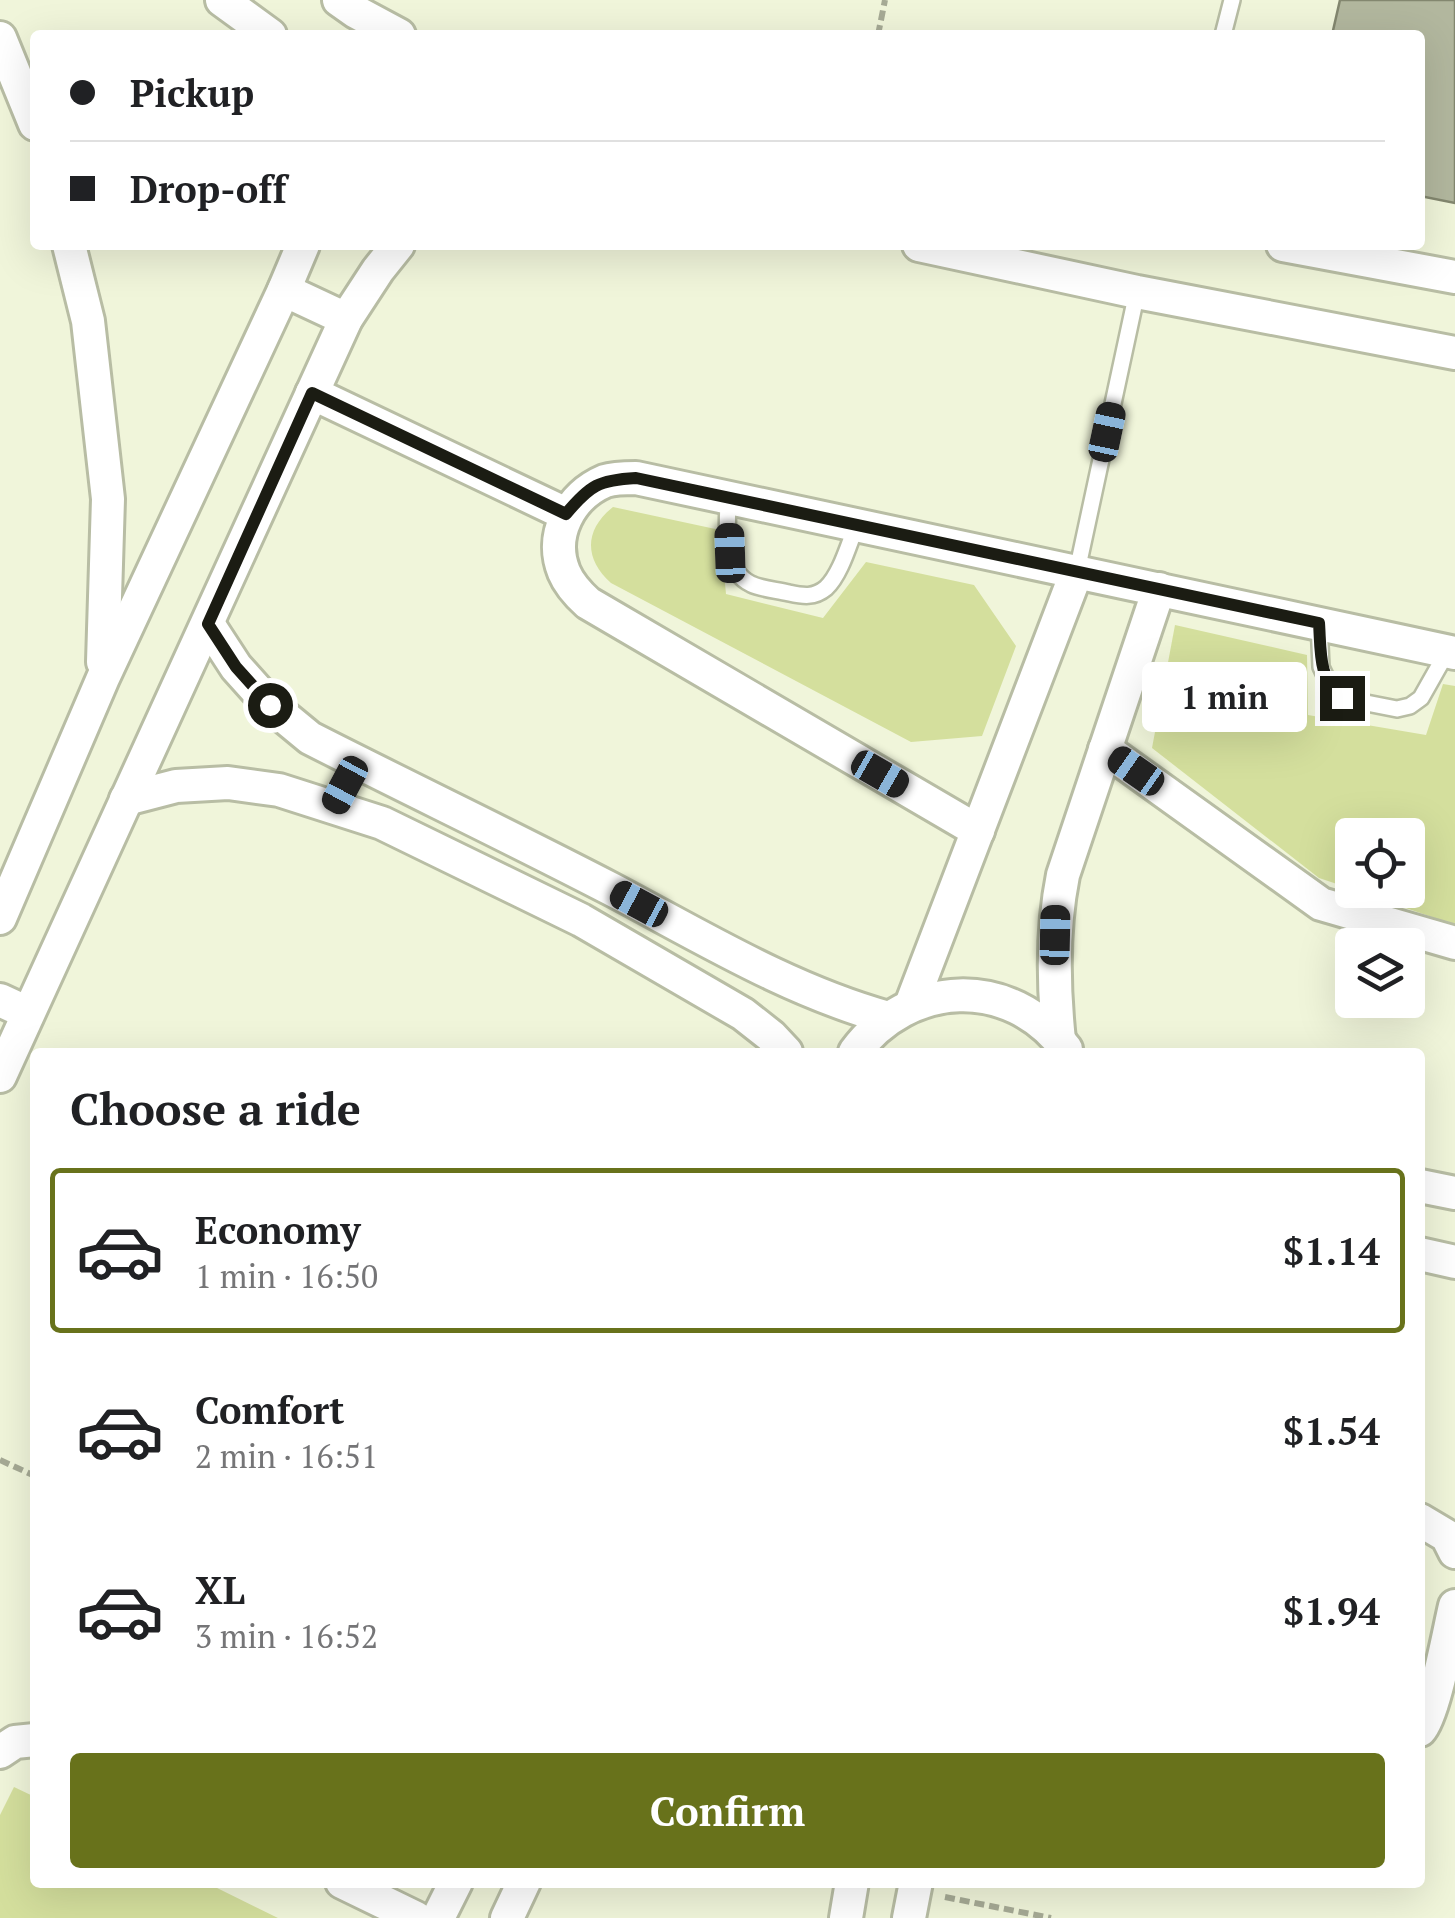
<!DOCTYPE html>
<html lang="en">
<head>
<meta charset="utf-8">
<style>
	body { margin:0; font-family:"PT Serif",serif; background:#f6f6f6; color:#202124; height:100vh; display:flex; flex-direction:column; font-size:38px; white-space:nowrap }
	* { box-sizing:border-box; margin:0 }
	p { font-size:32px; color:#757577 }
	.icon { flex:none; width:55px; height:55px; fill:none; stroke:currentColor; stroke-width:2; stroke-linecap:round; stroke-linejoin:round }
	.map { position:relative; flex:1; overflow:hidden }
	.sheet { position:absolute; left:30px; top:1048px; width:1395px; height:840px; display:flex; flex-direction:column; background:#fff; border-radius:10px; box-shadow:0 10px 40px #0002 }
	.sheet>* { flex:none }
	.guide { position:absolute; left:30px; top:30px; width:1395px; height:220px; border-radius:10px; box-shadow:0 10px 40px #0002; display:grid; align-content:center; height:220px; padding:0 40px; background:#fff }
	.buttons { position:absolute; left:1335px; top:818px; display:grid; gap:20px }
	.buttons a { display:grid; place-items:center; width:90px; height:90px; border-radius:10px; background:#fff; box-shadow:0 10px 40px #0002; font-size:50px }
	.end { position:absolute; width:45px; height:45px; margin:-22px; border:12px solid #1b1c13; background:#fff; box-shadow:0 0 0 5px #fff }
	.from { border-radius:50% }
	.bubble { position:absolute; height:70px; border-radius:10px; background:#fff; box-shadow:0 10px 40px #0002; font-size:32px; font-weight:600; line-height:70px; text-align:center }
	.car { position:absolute; width:30px; height:60px; margin:-30px -15px; border-radius:12px; box-shadow:0 0 8px 2px #0007; background:linear-gradient(#222 24%,#8ab4d8 0 40%,#222 0 76%,#8ab4d8 0 86%,#222 0) }
	.guide b { display:flex; align-items:center; gap:35px; height:95px; font-size:38px }
	.guide b+b { border-top:2px solid #e0e0e0 }
	.guide i { width:25px; height:25px; background:#202124 }
	ul { padding:0; list-style:none }
	li { display:flex; align-items:center; gap:30px; height:165px; margin:0 20px 15px; padding:0 20px; border:5px solid transparent; border-radius:10px }
	li div { flex:1 }
	li b { display:block; font-size:38px }
	li em { font-style:normal; font-weight:600 }
	li.on { border-color:#68721b }
	li>.icon { width:90px; height:90px; stroke-width:1.5 }
	h2 { padding:0 40px; font-size:45px; line-height:120px }
	.primary-button { display:flex; gap:20px; margin-top:auto; padding:20px 40px }
	.primary-button a { flex:1; height:115px; border-radius:10px; background:#68721b; color:#fff; font-size:40px; font-weight:600; line-height:115px; text-align:center }
	.map>svg:first-child { display:block }
</style>
</head>
<body>
<div class="map">
<svg width="1455" height="1918" viewBox="0 0 1455 1918">
	<rect width="100%" height="100%" fill="#f0f5da"/>
	<!-- green -->
	<g fill="#d4df9d">
		<path d="M613 507 720 530 726 594 823 618 866 562 974 585 1016 646 982 736 911 742 611 583C584 559 584 530 613 507Z"/>
		<path d="M1175 625 1307 655 1308 715 1426 735 1443 684 1455 686V925L1354 890H1408V835H1352V889L1319 878 1152 748Z"/>
		<path d="M14 1787 35 1797V1882L207 1883 278 1918H0V1815Z"/>
	</g>
	<!-- building -->
	<path fill="#b2b79e" stroke="#83876f" stroke-width="2.5" d="M1340 0H1455V203L1420 196V35H1332Z"/>
	<g fill="none" stroke-linecap="round" stroke-linejoin="round">
		<!-- service casing -->
		<g stroke="#b8bda4" stroke-width="20">
			<g id="service">
				<path d="M1223 35 1232 0"/>
				<path d="M728 497C728 523 721 570 751 584 761 589 777 590 789 593 803 596 814 598 826 588 841 574 849 543 857 524"/>
				<path d="M1077 571 1137 292"/>
				<path d="M1319 623 1321 667 1332 690 1341 698 1397 709 1410 706 1421 698 1447 652"/>
			</g>
		</g>
		<!-- minor casing -->
		<g stroke="#b8bda4" stroke-width="38">
			<g id="minor">
				<path d="M222 0 270 35"/>
				<path d="M339 0 356 12 399 35"/>
				<path d="M0 38 35 124"/>
				<path d="M69 245 88 321 108 499 103 662"/>
				<path d="M919 245 1137 292 1455 353"/>
				<path d="M1283 245 1455 277"/>
				<path d="M284 290 346 319"/>
				<path d="M312 393 566 514"/>
				<path d="M208 624 236 667 270 705 310 738C410 789 511 837 611 889 702 937 788 990 888 1018"/>
				<path d="M1105 749 1321 904 1455 943"/>
				<path d="M126 799 176 786 228 783 279 790 382 823 581 920 743 1014 771 1036 786 1052"/>
				<path d="M978 831 588 603C578 594 569 584 564 572 549 535 570 496 605 481 614 478 626 478 636 478L1455 653"/>
				<path d="M0 918 103 678 284 290 303 245"/>
				<path d="M0 1000 28 1013"/>
				<path d="M911 1005 1077 571"/>
				<path d="M1059 1040C1053 984 1052 930 1063 875L1159 589"/>
				<path d="M855 1052C908 980 1010 974 1066 1049"/>
				<path d="M0 1076 346 319 378 270 398 245"/>
				<path d="M1420 1186 1455 1193"/>
				<path d="M1420 1254 1455 1262"/>
				<path d="M1420 1520 1447 1536 1455 1552"/>
				<path d="M1420 1730C1434 1716 1449 1631 1455 1606"/>
				<path d="M0 1752 15 1742 35 1740"/>
				<path d="M342 1882 416 1918"/>
				<path d="M438 1918 456 1882"/>
				<path d="M507 1918 524 1882"/>
				<path d="M846 1918 852 1882"/>
				<path d="M909 1918 916 1882"/>
			</g>
		</g>
		<!-- path -->
		<g stroke="#a6aa95" stroke-width="6" stroke-dasharray="10 5" stroke-linecap="butt">
			<path d="M878 35 885 0"/>
			<path d="M0 1460 35 1476"/>
			<path d="M945 1897 1051 1918"/>
		</g>
		<!-- service -->
		<use href="#service" stroke="#fff" stroke-width="15"/>
		<!-- minor -->
		<use href="#minor" stroke="#fff" stroke-width="32"/>
	</g>
	<g fill="none" stroke-linecap="round" stroke-linejoin="round">
		<!-- route -->
		<path stroke="#1b1c13" stroke-width="12" d="M270 705 236 667 208 624 312 393 566 514C590 485 599 480 636 478L1319 623C1321 651 1318 679 1342 698"/>
	</g>
</svg>
<div class="buttons">
<a><svg class="icon" aria-label="locate" viewBox="0 0 24 24"><circle cx="12" cy="12" r="6"/><path d="M12 2v4M12 18v4M2 12h4M18 12h4"/></svg></a>
<a><svg class="icon" aria-label="layers" viewBox="0 0 24 24"><path d="M12 4l9 5-9 5-9-5zM3 14l9 5 9-5"/></svg></a>
</div>
<i class="end from" style="left:270px;top:705px"></i>
<i class="end" style="left:1342px;top:698px"></i>
<div class="bubble" style="left:1142px;top:662px;width:165px">1 min</div>
<i class="car" style="left:1107px;top:432px;rotate:12deg"></i>
<i class="car" style="left:730px;top:553px;rotate:358deg"></i>
<i class="car" style="left:1136px;top:771px;rotate:305deg"></i>
<i class="car" style="left:880px;top:774px;rotate:120deg"></i>
<i class="car" style="left:345px;top:785px;rotate:208deg"></i>
<i class="car" style="left:639px;top:904px;rotate:298deg"></i>
<i class="car" style="left:1055px;top:935px;rotate:1deg"></i>
<div class="guide">
<b><i class="from"></i>Pickup</b>
<b><i></i>Drop-off</b>
</div>
<section class="sheet">
<h2>Choose a ride</h2>
<ul>
<li class="on"><svg class="icon" aria-label="car" viewBox="0 0 24 24"><path d="M5 17H2v-5l4-1 3-4h7l3 4 3 1v5h-3M9 17h6M6 11h13"/><circle cx="7" cy="17" r="2"/><circle cx="17" cy="17" r="2"/></svg><div><b>Economy</b><p>1 min · 16:50</p></div><em>$1.14</em></li>
<li><svg class="icon" aria-label="car" viewBox="0 0 24 24"><path d="M5 17H2v-5l4-1 3-4h7l3 4 3 1v5h-3M9 17h6M6 11h13"/><circle cx="7" cy="17" r="2"/><circle cx="17" cy="17" r="2"/></svg><div><b>Comfort</b><p>2 min · 16:51</p></div><em>$1.54</em></li>
<li><svg class="icon" aria-label="car" viewBox="0 0 24 24"><path d="M5 17H2v-5l4-1 3-4h7l3 4 3 1v5h-3M9 17h6M6 11h13"/><circle cx="7" cy="17" r="2"/><circle cx="17" cy="17" r="2"/></svg><div><b>XL</b><p>3 min · 16:52</p></div><em>$1.94</em></li>
</ul>
<div class="primary-button"><a>Confirm</a></div>
</section>
</div>
</body>
</html>
